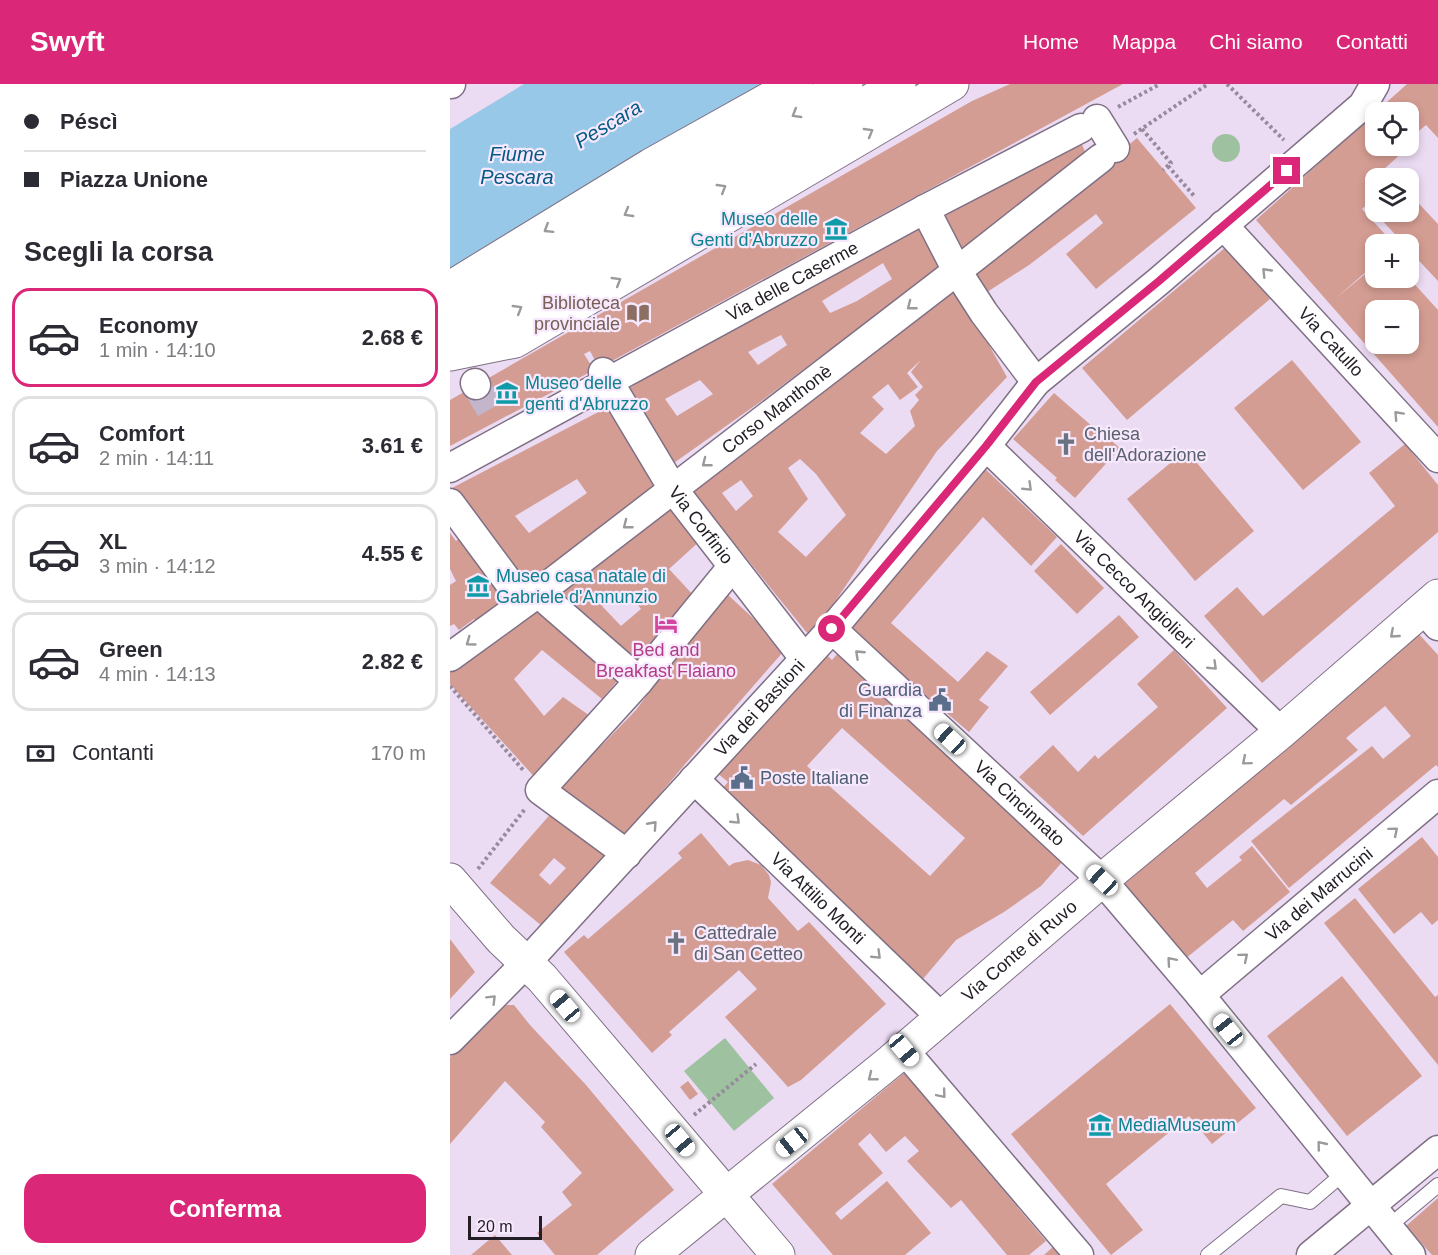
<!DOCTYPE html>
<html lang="it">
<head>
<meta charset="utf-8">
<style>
	body { margin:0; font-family:Helvetica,sans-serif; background:#f7f7f7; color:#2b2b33; height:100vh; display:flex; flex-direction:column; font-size:22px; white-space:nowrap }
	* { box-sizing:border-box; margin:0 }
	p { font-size:20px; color:#7c7c81 }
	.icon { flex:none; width:33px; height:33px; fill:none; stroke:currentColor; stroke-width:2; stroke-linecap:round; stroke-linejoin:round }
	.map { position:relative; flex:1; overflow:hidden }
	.drawer { display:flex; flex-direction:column; background:#fff; width:450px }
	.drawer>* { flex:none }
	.banner { display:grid; align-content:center; height:132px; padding:0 24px; background:#fff }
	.tools { position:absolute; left:915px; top:18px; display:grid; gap:12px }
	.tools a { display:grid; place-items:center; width:54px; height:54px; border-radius:12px; background:#fff; box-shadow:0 3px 9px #0003; font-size:30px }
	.scale { position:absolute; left:18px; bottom:15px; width:74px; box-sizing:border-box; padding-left:6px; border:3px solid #231d26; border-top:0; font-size:16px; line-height:21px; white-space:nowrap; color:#231d26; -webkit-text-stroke:4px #f7e9fd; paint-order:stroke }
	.end { position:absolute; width:27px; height:27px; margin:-14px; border:8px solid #db2777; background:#fff; box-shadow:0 0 0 3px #fff }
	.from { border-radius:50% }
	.car { position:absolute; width:18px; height:36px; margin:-18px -9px; border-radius:8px; box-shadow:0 0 4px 2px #0007; background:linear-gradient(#fff 24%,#345 0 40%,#fff 0 76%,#345 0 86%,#fff 0) }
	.banner b { display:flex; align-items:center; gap:21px; height:57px; font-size:22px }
	.banner b+b { border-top:2px solid #e1e1e2 }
	.banner i { width:15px; height:15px; background:#2b2b33 }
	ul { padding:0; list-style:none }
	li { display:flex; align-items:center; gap:18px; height:99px; margin:0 12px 9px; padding:0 12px; border:3px solid #e1e1e2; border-radius:18px }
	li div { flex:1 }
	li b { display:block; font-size:22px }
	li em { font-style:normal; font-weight:700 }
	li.on { border-color:#db2777 }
	li>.icon { width:54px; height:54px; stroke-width:1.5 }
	h2 { padding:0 24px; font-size:27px; line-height:72px }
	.pay { display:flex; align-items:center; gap:15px; height:66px; padding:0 24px; font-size:22px }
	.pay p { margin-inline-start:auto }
	.cta { display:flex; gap:12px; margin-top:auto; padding:12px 24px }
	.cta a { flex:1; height:69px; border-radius:18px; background:#db2777; color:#fff; font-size:24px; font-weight:700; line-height:69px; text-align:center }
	header { display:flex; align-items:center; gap:36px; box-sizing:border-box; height:84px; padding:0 30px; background:#db2777; color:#fff }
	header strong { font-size:28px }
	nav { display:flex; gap:33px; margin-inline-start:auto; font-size:21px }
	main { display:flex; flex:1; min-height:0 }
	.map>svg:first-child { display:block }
</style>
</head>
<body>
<header>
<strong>Swyft</strong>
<nav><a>Home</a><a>Mappa</a><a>Chi siamo</a><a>Contatti</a></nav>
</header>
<main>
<section class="drawer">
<div class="banner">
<b><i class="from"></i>Péscì</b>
<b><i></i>Piazza Unione</b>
</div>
<h2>Scegli la corsa</h2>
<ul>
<li class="on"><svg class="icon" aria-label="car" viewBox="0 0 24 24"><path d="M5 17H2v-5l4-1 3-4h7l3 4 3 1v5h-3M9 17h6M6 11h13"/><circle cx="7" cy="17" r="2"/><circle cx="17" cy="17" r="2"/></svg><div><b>Economy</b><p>1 min · 14:10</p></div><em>2.68 €</em></li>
<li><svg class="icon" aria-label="car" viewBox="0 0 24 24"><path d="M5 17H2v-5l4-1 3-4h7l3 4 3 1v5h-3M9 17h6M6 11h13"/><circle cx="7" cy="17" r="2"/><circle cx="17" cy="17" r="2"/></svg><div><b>Comfort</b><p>2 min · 14:11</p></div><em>3.61 €</em></li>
<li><svg class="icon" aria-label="car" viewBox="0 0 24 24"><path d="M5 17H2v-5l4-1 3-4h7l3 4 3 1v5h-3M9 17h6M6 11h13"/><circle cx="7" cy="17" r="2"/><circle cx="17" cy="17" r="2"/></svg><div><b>XL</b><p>3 min · 14:12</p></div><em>4.55 €</em></li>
<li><svg class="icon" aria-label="car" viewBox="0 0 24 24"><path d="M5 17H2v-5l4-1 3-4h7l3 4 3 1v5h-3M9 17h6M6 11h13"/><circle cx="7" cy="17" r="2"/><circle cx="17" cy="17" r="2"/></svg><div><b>Green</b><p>4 min · 14:13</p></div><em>2.82 €</em></li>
</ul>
<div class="pay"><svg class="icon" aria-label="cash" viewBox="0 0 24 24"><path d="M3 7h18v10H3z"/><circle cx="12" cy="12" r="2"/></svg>Contanti<p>170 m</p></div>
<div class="cta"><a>Conferma</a></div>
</section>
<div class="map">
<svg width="988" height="1171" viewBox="0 0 988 1171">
	<rect width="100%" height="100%" fill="#ebdbf3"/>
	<!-- green -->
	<g fill="#9ec1a0">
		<circle cx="776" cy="64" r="14"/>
		<path d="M275 954 324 1014 284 1047 234 987Z"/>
	</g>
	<!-- water -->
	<path fill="#98c8e8" d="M74 0H327L0 200V45Z"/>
	<!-- building -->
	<g fill="#d49d93" fill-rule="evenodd">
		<path d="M560 0H673L149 284 140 267 134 270 144 286 0 362V316L522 17Z"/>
		<path d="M957 0H988V54L976 41 958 56V28H926V62H953L956 65 931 88 938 94H926V113L912 125 944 160H926V179L885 215 926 181V194H959L988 226V343L806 136ZM926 226H958V260H926Z"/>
		<path d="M687 54 746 124 646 205 616 170 653 139 646 130 579 181 531 212 514 187 605 122Z"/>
		<path d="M630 56 636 70 512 166 492 126Z"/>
		<path d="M958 108 988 140V197L958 165V160H954L929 133 936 128H958Z"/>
		<path d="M469 136 495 179 310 318 221 381 175 307 311 221ZM433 179 442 195 407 217 380 229 372 217ZM331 251 337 261 308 281 298 268ZM250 296 263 310 227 332 215 315Z"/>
		<path d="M776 163 820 215 677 336 632 284Z"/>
		<path d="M504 199 557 293 487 367 384 519 358 550 241 406ZM471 276 461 288 473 303 465 311 469 316 460 327 465 342 436 370 410 349 434 325 422 313 438 300 450 316 468 303 457 289ZM350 375 366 390 396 431 356 473 328 448 358 415 338 384ZM291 396 303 412 286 427 272 409Z"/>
		<path d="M842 276 911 358 853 406 784 324Z"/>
		<path d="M604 309 650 349 651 348 670 364 625 414 605 396 607 394 563 355Z"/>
		<path d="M158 323 207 407 75 504 0 410V405ZM127 395 137 409 79 449 65 432Z"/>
		<path d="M955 360 988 401V448L812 599 754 532 787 503 813 532 945 422 919 389Z"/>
		<path d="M736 366 804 447 745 497 677 415Z"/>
		<path d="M532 382 607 453 581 482 533 433 441 539 508 598 537 567 558 582 529 616 539 623 519 648 392 540Z"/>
		<path d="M223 414 251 456 219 485 245 513 186 582 106 505ZM162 506 175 519 182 513 191 525 171 542 152 522 166 511Z"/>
		<path d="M0 449 6 457 13 451 60 514 27 538 24 535 9 546 4 540 0 542V501L6 497 0 485Z"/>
		<path d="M611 460 654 504 627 530 584 487Z"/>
		<path d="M277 510 304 535 333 568 236 679 172 755 101 705 154 659 186 626 227 570Z"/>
		<path d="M85 523 169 595 152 615 92 566 64 595 94 632 113 613 143 634 89 698 0 600V586Z"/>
		<path d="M669 531 689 553 600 631 580 608Z"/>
		<path d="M968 549 988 571V683L986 681 839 804 801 757 922 662 933 675 961 652 935 622 896 654 908 666 841 721 834 715 745 789 757 804 792 776 789 773 802 762 840 808 793 847 783 836 735 875 673 801Z"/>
		<path d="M724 566 777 624 633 752 569 693 603 661 628 688 645 671 648 675 708 623 687 600Z"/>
		<path d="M389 568 614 776 591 802 554 828 506 856 473 895 271 706 278 698 266 688 377 571 382 576ZM392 644 515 754 480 792 357 682Z"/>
		<path d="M104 726 163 771 98 847 40 799ZM104 774 116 784 100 801 89 791Z"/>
		<path d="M251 749 279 782 284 779 298 776 311 781 319 791 321 798 318 814 348 847 359 838 436 920 351 996 338 1003 275 933 307 905 289 886 219 948 222 951 202 969 114 868 134 851 138 855 232 774 228 769Z"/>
		<path d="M972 753 988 773V836L982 841 971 828 944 850 908 805Z"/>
		<path d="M905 814 985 913 988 911V981L874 839Z"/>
		<path d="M0 855 25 888 0 915Z"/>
		<path d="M892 892 972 992 897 1052 817 952Z"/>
		<path d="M720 920 806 1024 762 1060 739 1032 656 1100 693 1146 661 1171 561 1050Z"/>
		<path d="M47 921H64L80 941 136 1001 224 1106 147 1171H105L87 1149 122 1121 112 1108 132 1089 91 1043 95 1038 55 997 0 1060V973Z"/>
		<path d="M454 989 596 1157 579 1171H557L511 1116 501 1124 457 1077 469 1067 455 1052 436 1068 420 1049 408 1060 433 1089 385 1129 391 1136 437 1097 481 1149 455 1171H383L322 1100Z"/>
		<path d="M238 997 248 1010 240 1016 230 1003Z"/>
		<path d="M988 1114V1171H982L956 1142Z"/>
		<path d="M45 1151 62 1171H21Z"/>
		<path d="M605 1161 614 1171H594Z"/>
	</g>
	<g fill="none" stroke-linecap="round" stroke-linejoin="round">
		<!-- street-tunnel -->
		<path stroke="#c3b5ca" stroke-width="28" stroke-dasharray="28 14" stroke-linecap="butt" d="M26 301 47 337"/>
		<!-- lane casing -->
		<g stroke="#7f7085" stroke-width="16">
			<g id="lane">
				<path d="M938 1143 988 1101"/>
				<path d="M758 1171 831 1112 860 1118 894 1089"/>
			</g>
		</g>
		<!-- street casing -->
		<g stroke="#7f7085" stroke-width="31">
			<g id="street">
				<path d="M0 0H1"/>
				<path d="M647 35 665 64"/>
				<path d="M475 125 507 187 534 229 586 298"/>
				<path id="s1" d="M773 141 988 374"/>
				<path id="s2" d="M153 288 223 405 354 574"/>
				<path d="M25 299 26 301"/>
				<path id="s3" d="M536 362 831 648"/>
				<path id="s4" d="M0 384 475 125 631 44"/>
				<path d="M0 419 74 519"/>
				<path d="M88 509 189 597"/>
				<path d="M973 525 988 542"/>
				<path id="s5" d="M382 545 652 796 750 911 961 1171"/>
				<path id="s6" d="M0 573 88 509 516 180 651 74"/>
				<path id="s7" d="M244 695 492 934"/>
				<path d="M177 770 90 706 189 597 282 483"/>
				<path id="s8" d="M750 911 988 710"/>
				<path id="s9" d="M0 956 76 879 382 545 536 362 586 298 709 197 913 21 925 0"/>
				<path d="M454 966 629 1171"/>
				<path d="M861 1171 988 1066"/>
			</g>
		</g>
		<!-- secondary casing -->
		<g stroke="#7f7085" stroke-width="35">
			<g id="secondary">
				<path d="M0 796 51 855 92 894 328 1171"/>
				<path id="s10" d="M202 1171 441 977 652 796 831 648 988 512"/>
			</g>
		</g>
		<!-- highway casing -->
		<g stroke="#7f7085" stroke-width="35">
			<g id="highway">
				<path d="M0 204 201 81 346 0"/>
				<path d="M0 233 396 0"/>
				<path d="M9 260 449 0"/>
				<path d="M0 270 65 257 502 0"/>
			</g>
		</g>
		<!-- path -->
		<g stroke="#968a9c" stroke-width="4" stroke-dasharray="3 3" stroke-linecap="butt">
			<path d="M777 0 834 56"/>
			<path d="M668 23 710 0"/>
			<path d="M692 45 721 79 713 86"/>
			<path d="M684 50 758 0"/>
			<path d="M718 82 745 113"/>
			<path d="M0 602 74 687"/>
			<path d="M28 785 75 725"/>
			<path d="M244 1031 306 980"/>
		</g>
		<!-- lane -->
		<use href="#lane" stroke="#fff" stroke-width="14"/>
		<!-- street -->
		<use href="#street" stroke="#fff" stroke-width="28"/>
		<!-- secondary -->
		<use href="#secondary" stroke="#fff" stroke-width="33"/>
		<!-- highway -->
		<use href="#highway" stroke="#fff" stroke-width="33"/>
	</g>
	<!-- one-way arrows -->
	<defs><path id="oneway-chevron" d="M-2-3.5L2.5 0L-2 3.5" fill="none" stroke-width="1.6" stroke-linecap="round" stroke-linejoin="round" transform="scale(1.5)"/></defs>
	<g stroke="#9c999d">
		<use href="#oneway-chevron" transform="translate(346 30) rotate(149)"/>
		<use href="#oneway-chevron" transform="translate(419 48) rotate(-30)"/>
		<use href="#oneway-chevron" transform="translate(272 104) rotate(-31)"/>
		<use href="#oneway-chevron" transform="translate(178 129) rotate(150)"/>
		<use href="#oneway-chevron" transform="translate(98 145) rotate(148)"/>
		<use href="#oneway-chevron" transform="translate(816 188) rotate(-134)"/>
		<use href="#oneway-chevron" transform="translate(167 197) rotate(-31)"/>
		<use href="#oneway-chevron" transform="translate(461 222) rotate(142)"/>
		<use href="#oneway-chevron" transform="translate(68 225) rotate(-31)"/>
		<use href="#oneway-chevron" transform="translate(948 331) rotate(-133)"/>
		<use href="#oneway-chevron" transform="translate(256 379) rotate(142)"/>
		<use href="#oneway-chevron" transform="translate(578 403) rotate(44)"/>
		<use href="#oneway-chevron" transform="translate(177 441) rotate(142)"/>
		<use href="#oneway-chevron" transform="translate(944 550) rotate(139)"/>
		<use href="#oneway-chevron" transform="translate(20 558) rotate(144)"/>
		<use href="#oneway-chevron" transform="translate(409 570) rotate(-137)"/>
		<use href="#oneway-chevron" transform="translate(763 582) rotate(44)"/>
		<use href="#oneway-chevron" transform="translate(796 677) rotate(140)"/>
		<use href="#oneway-chevron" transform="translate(286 736) rotate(44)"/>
		<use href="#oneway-chevron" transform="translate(203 741) rotate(-48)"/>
		<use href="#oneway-chevron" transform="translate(944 747) rotate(-40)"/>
		<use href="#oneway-chevron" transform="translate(427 871) rotate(44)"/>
		<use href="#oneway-chevron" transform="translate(794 873) rotate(-40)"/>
		<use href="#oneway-chevron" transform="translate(721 877) rotate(-131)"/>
		<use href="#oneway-chevron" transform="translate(42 915) rotate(-45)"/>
		<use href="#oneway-chevron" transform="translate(422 993) rotate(141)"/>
		<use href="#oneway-chevron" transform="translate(492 1010) rotate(50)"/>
		<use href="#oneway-chevron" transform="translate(871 1061) rotate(-129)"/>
	</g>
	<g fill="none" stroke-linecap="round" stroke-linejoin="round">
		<!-- route -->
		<path stroke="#db2777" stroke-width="8" d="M382 545 536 362 586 298 709 197 837 87"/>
	</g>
	<!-- icons -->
	<defs>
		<g id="museum-bare" transform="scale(1.8)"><path d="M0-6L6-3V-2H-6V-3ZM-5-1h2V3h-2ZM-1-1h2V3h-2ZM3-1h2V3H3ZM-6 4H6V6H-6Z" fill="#0f9aa8" stroke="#f7e9fd" stroke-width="2.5" paint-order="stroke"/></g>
		<g id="library-bare" transform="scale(1.8)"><path d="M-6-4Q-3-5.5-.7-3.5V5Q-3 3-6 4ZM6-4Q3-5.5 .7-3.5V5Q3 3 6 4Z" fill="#8d6e63" stroke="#f7e9fd" stroke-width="2.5" paint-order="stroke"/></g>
		<g id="church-bare" transform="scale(1.8)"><path d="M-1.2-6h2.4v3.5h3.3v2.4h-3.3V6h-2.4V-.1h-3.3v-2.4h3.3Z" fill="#6b7280" stroke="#f7e9fd" stroke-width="2.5" paint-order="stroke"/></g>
		<g id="hotel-bare" transform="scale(1.8)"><path d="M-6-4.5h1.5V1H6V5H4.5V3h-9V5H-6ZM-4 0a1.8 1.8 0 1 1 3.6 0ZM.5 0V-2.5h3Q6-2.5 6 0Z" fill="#d1479c" stroke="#f7e9fd" stroke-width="2.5" paint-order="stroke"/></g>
		<g id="civic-bare" transform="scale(1.8)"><path d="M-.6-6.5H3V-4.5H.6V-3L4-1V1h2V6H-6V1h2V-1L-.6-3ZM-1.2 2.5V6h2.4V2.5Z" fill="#5c6f8a" stroke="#f7e9fd" stroke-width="2.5" paint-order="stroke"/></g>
	</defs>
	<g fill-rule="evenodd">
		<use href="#museum-bare" x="386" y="145"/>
		<use href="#library-bare" x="188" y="229"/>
		<use href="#museum-bare" x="57" y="309"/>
		<use href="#church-bare" x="616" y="360"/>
		<use href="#museum-bare" x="28" y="502"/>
		<use href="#hotel-bare" x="216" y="540"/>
		<use href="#civic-bare" x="490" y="616"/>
		<use href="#civic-bare" x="292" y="694"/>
		<use href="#church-bare" x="226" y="859"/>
		<use href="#museum-bare" x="650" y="1041"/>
	</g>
	<g text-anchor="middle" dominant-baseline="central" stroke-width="4.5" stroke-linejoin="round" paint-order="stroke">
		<!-- culture labels -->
		<g font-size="18" fill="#0d838f" stroke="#f7e9fd" text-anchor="start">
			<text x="368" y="135" text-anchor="end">Museo delle<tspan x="368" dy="21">Genti d'Abruzzo</tspan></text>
			<text x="75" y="299">Museo delle<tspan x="75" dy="21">genti d'Abruzzo</tspan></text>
			<text x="46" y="492">Museo casa natale di<tspan x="46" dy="21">Gabriele d'Annunzio</tspan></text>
			<text x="668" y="1041">MediaMuseum</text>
		</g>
		<!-- street labels -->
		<g font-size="18" fill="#231d26" stroke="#f7e9fd">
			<text stroke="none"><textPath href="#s4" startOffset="390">Via delle Caserme</textPath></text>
			<text stroke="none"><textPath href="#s1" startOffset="159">Via Catullo</textPath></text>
			<text stroke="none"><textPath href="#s6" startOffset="410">Corso Manthonè</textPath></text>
			<text stroke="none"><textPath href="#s2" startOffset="182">Via Corfinio</textPath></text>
			<text stroke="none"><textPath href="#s3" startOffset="206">Via Cecco Angiolieri</textPath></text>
			<text stroke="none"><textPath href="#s9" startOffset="454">Via dei Bastioni</textPath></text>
			<text stroke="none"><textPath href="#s5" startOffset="256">Via Cincinnato</textPath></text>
			<text stroke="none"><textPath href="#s8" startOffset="156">Via dei Marrucini</textPath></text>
			<text stroke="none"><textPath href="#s7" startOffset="172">Via Attilio Monti</textPath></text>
			<text stroke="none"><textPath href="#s10" startOffset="477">Via Conte di Ruvo</textPath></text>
		</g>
		<!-- education labels -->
		<g font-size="18" fill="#785e54" stroke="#f7e9fd" text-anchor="end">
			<text x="170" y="219">Biblioteca<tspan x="170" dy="21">provinciale</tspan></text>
		</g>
		<!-- worship labels -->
		<g font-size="18" fill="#5b616d" stroke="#f7e9fd" text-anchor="start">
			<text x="634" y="350">Chiesa<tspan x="634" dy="21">dell'Adorazione</tspan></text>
			<text x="244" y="849">Cattedrale<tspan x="244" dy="21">di San Cetteo</tspan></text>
		</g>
		<!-- hotel labels -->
		<g font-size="18" fill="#b23c85" stroke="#f7e9fd">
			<text x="216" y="566">Bed and<tspan x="216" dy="21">Breakfast Flaiano</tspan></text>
		</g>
		<!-- service labels -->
		<g font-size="18" fill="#4e5e75" stroke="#f7e9fd" text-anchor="end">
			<text x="472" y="606">Guardia<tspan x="472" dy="21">di Finanza</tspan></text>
			<text x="310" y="694" text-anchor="start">Poste Italiane</text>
		</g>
		<!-- water labels -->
		<g font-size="20" font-style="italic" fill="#035a83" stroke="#f7e9fd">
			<text transform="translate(158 40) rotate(-31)">Pescara</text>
			<text x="67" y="70">Fiume<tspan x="67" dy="23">Pescara</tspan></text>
		</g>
	</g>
</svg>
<div class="tools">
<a><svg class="icon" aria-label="locate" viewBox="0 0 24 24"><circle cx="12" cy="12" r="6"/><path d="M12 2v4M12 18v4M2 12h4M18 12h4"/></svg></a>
<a><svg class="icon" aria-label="layers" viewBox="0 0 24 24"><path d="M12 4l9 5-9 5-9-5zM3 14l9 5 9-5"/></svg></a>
<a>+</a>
<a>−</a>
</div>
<div class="scale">20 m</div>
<i class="end from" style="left:382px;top:545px"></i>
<i class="end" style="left:837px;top:87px"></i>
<i class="car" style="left:500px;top:655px;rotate:313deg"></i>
<i class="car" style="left:652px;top:796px;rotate:313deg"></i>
<i class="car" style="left:115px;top:922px;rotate:320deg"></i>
<i class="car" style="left:778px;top:946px;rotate:321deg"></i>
<i class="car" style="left:454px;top:966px;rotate:140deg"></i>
<i class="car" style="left:230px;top:1056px;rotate:140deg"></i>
<i class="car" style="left:342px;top:1058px;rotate:231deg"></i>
</div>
</main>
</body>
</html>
